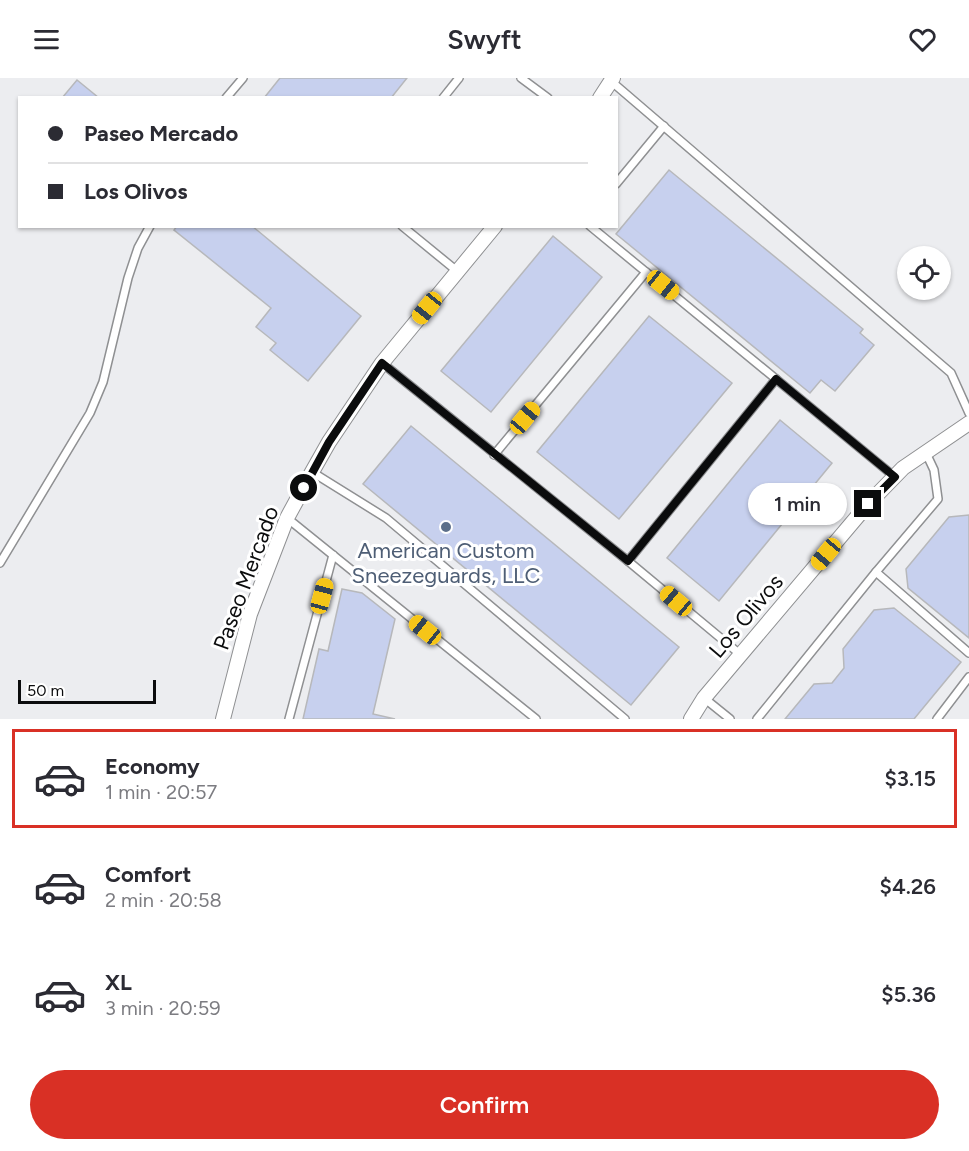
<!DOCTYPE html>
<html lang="en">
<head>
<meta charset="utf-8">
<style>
	body { margin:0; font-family:Figtree,sans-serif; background:#f2f2f3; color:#2b2b33; height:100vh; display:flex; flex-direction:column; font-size:22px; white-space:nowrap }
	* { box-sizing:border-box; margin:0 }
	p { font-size:20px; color:#7c7c81 }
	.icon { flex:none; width:33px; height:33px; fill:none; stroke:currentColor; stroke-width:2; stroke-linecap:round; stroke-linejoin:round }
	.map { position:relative; height:641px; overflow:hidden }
	.drawer { display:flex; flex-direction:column; background:#fff; flex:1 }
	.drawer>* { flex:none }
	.hud { position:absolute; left:18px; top:18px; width:600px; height:132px; border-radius:0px; box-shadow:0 2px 4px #0004; display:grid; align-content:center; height:132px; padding:0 30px; background:#fff }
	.fabs { position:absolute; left:897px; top:168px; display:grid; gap:12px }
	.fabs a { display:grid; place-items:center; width:54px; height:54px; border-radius:50%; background:#fff; box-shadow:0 2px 4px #0004; font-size:30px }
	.scale { position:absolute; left:18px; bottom:15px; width:138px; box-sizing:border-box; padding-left:6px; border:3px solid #0b0c0d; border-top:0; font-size:16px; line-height:21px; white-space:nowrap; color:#0b0c0d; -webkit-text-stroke:4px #fff; paint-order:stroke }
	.end { position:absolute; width:27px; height:27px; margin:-14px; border:8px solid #0b0c0d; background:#fff; box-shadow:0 0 0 3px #fff }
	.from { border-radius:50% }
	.bubble { position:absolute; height:42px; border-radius:21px; background:#fff; box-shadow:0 2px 4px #0004; font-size:20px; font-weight:600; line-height:42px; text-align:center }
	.car { position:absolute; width:18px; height:36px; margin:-18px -9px; border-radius:8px; box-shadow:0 0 4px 2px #0007; background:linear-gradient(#f5c518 24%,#345 0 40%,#f5c518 0 76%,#345 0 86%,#f5c518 0) }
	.hud b { display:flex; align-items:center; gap:21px; height:57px; font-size:22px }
	.hud b+b { border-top:2px solid #e1e1e2 }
	.hud i { width:15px; height:15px; background:#2b2b33 }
	ul { padding:10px 0 0; list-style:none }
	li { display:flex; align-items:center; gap:18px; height:99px; margin:0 12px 9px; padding:0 18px; border:3px solid transparent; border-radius:0px }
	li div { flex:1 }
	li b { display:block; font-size:22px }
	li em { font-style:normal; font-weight:600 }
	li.on { border-color:#d93025 }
	li>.icon { width:54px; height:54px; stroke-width:1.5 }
	.primary-button { display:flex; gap:12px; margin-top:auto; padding:12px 30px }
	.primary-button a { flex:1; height:69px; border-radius:36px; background:#d93025; color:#fff; font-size:24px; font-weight:600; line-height:69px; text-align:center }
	header { display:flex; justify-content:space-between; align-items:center; height:78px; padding:0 30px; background:#fff; font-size:27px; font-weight:600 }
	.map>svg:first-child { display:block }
</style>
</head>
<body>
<header><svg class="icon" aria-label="menu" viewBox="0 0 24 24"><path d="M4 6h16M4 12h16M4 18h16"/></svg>Swyft<svg class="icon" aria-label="heart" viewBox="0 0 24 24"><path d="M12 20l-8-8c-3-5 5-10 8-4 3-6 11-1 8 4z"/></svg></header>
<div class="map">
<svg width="969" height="641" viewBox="0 0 969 641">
	<rect width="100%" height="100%" fill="#ecedf0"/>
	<!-- building -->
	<g fill="#c7d0ee" stroke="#b7b8bb" stroke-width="1.5">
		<path d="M280 0H407L391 20H264Z"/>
		<path d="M77 2 99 20H62Z"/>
		<path d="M669 92 863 251 860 255 874 267 835 313 821 302 810 315 616 156Z"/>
		<path d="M177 148H252L361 238 308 303 270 272 276 265 256 249 271 230 174 152Z"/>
		<path d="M553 158 602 199 491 334 441 293Z"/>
		<path d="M649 238 732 305 619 441 537 374Z"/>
		<path d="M780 342 832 385 719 523 667 480Z"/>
		<path d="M411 348 679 569 631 627 363 406Z"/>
		<path d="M969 437V560L908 510 906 491 949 439Z"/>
		<path d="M342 511 362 515 395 541 373 636 395 641H303L319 571 328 573Z"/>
		<path d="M894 530 961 584 914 641H785L814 606 832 605 844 590 843 571 874 532Z"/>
	</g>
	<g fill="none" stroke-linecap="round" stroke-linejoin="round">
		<!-- lane casing -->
		<g stroke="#8f9092" stroke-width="10">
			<g id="lane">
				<path d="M521 0 548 20"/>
				<path d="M612 4 951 295 969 335"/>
				<path d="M226 20 243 0"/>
				<path d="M443 20 459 0"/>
				<path d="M616 106 664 48"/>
				<path d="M402 148 457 193"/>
				<path d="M590 148 895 399"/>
				<path d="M382 285 628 483 741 577"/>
				<path d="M494 377 646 194"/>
				<path d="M312 394 386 440 625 641"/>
				<path d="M287 440 536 641"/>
				<path d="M628 483 776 301"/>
				<path d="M0 485 90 335 103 304 128 200 138 170 150 148"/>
				<path d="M876 494 969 575"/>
				<path d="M704 620 730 641"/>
				<path d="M289 641 333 477"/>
				<path d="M757 641 876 494 938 421 934 392 926 375"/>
				<path d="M937 641 969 599"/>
			</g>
		</g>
		<!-- street casing -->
		<g stroke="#8f9092" stroke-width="16">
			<g id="street">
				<path d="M600 20 613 0"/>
				<path d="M223 641 250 536 287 440 312 394 329 364 382 285 495 148"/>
				<path d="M691 641 704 620 868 426 903 390 969 345"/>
			</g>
		</g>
		<!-- lane -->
		<use href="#lane" stroke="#fff" stroke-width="7"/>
		<!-- street -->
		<use href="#street" stroke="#fff" stroke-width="14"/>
	</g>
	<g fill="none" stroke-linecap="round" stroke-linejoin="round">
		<!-- route -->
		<path stroke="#0b0c0d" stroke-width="8" d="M304 410 329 364 382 285 628 483 776 301 895 399 868 426"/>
	</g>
	<!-- markers -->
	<circle fill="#5c6f8a" stroke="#fff" stroke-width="2" cx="446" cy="449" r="6"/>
	<g text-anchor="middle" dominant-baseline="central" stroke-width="6" stroke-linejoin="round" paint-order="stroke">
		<!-- service labels -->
		<g font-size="22" fill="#4e5e75" stroke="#fff">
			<text x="446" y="472">American Custom<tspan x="446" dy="25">Sneezeguards, LLC</tspan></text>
		</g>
		<!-- street labels -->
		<g font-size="22" fill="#0b0c0d" stroke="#fff">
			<text transform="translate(246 500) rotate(-70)">Paseo Mercado</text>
			<text transform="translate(746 538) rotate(-50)">Los Olivos</text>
		</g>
	</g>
</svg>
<div class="fabs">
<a><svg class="icon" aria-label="locate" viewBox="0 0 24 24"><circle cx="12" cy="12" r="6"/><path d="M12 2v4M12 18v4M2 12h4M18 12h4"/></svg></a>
</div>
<div class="scale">50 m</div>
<i class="end from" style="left:304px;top:410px"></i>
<i class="end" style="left:868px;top:426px"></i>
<div class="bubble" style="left:748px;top:405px;width:99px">1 min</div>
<i class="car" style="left:663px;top:207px;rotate:129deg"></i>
<i class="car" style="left:427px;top:230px;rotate:219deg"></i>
<i class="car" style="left:525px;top:340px;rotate:40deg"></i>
<i class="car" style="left:826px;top:476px;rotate:220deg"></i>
<i class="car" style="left:322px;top:518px;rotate:15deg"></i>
<i class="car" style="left:676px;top:523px;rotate:310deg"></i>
<i class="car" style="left:425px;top:552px;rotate:309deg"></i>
<div class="hud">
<b><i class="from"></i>Paseo Mercado</b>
<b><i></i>Los Olivos</b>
</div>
</div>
<section class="drawer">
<ul>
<li class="on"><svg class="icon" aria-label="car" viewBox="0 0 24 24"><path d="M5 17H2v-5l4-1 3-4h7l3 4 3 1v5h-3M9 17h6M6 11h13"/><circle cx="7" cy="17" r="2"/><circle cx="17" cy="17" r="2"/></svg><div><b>Economy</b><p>1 min · 20:57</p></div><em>$3.15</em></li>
<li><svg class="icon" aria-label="car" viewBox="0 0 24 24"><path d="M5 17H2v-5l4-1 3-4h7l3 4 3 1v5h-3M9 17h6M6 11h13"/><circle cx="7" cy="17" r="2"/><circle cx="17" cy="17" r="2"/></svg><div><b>Comfort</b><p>2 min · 20:58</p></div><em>$4.26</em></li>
<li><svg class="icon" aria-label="car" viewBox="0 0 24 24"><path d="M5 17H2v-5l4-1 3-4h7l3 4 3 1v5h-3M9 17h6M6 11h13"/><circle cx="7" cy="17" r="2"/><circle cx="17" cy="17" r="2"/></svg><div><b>XL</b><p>3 min · 20:59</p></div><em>$5.36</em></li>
</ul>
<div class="primary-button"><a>Confirm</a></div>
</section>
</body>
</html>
